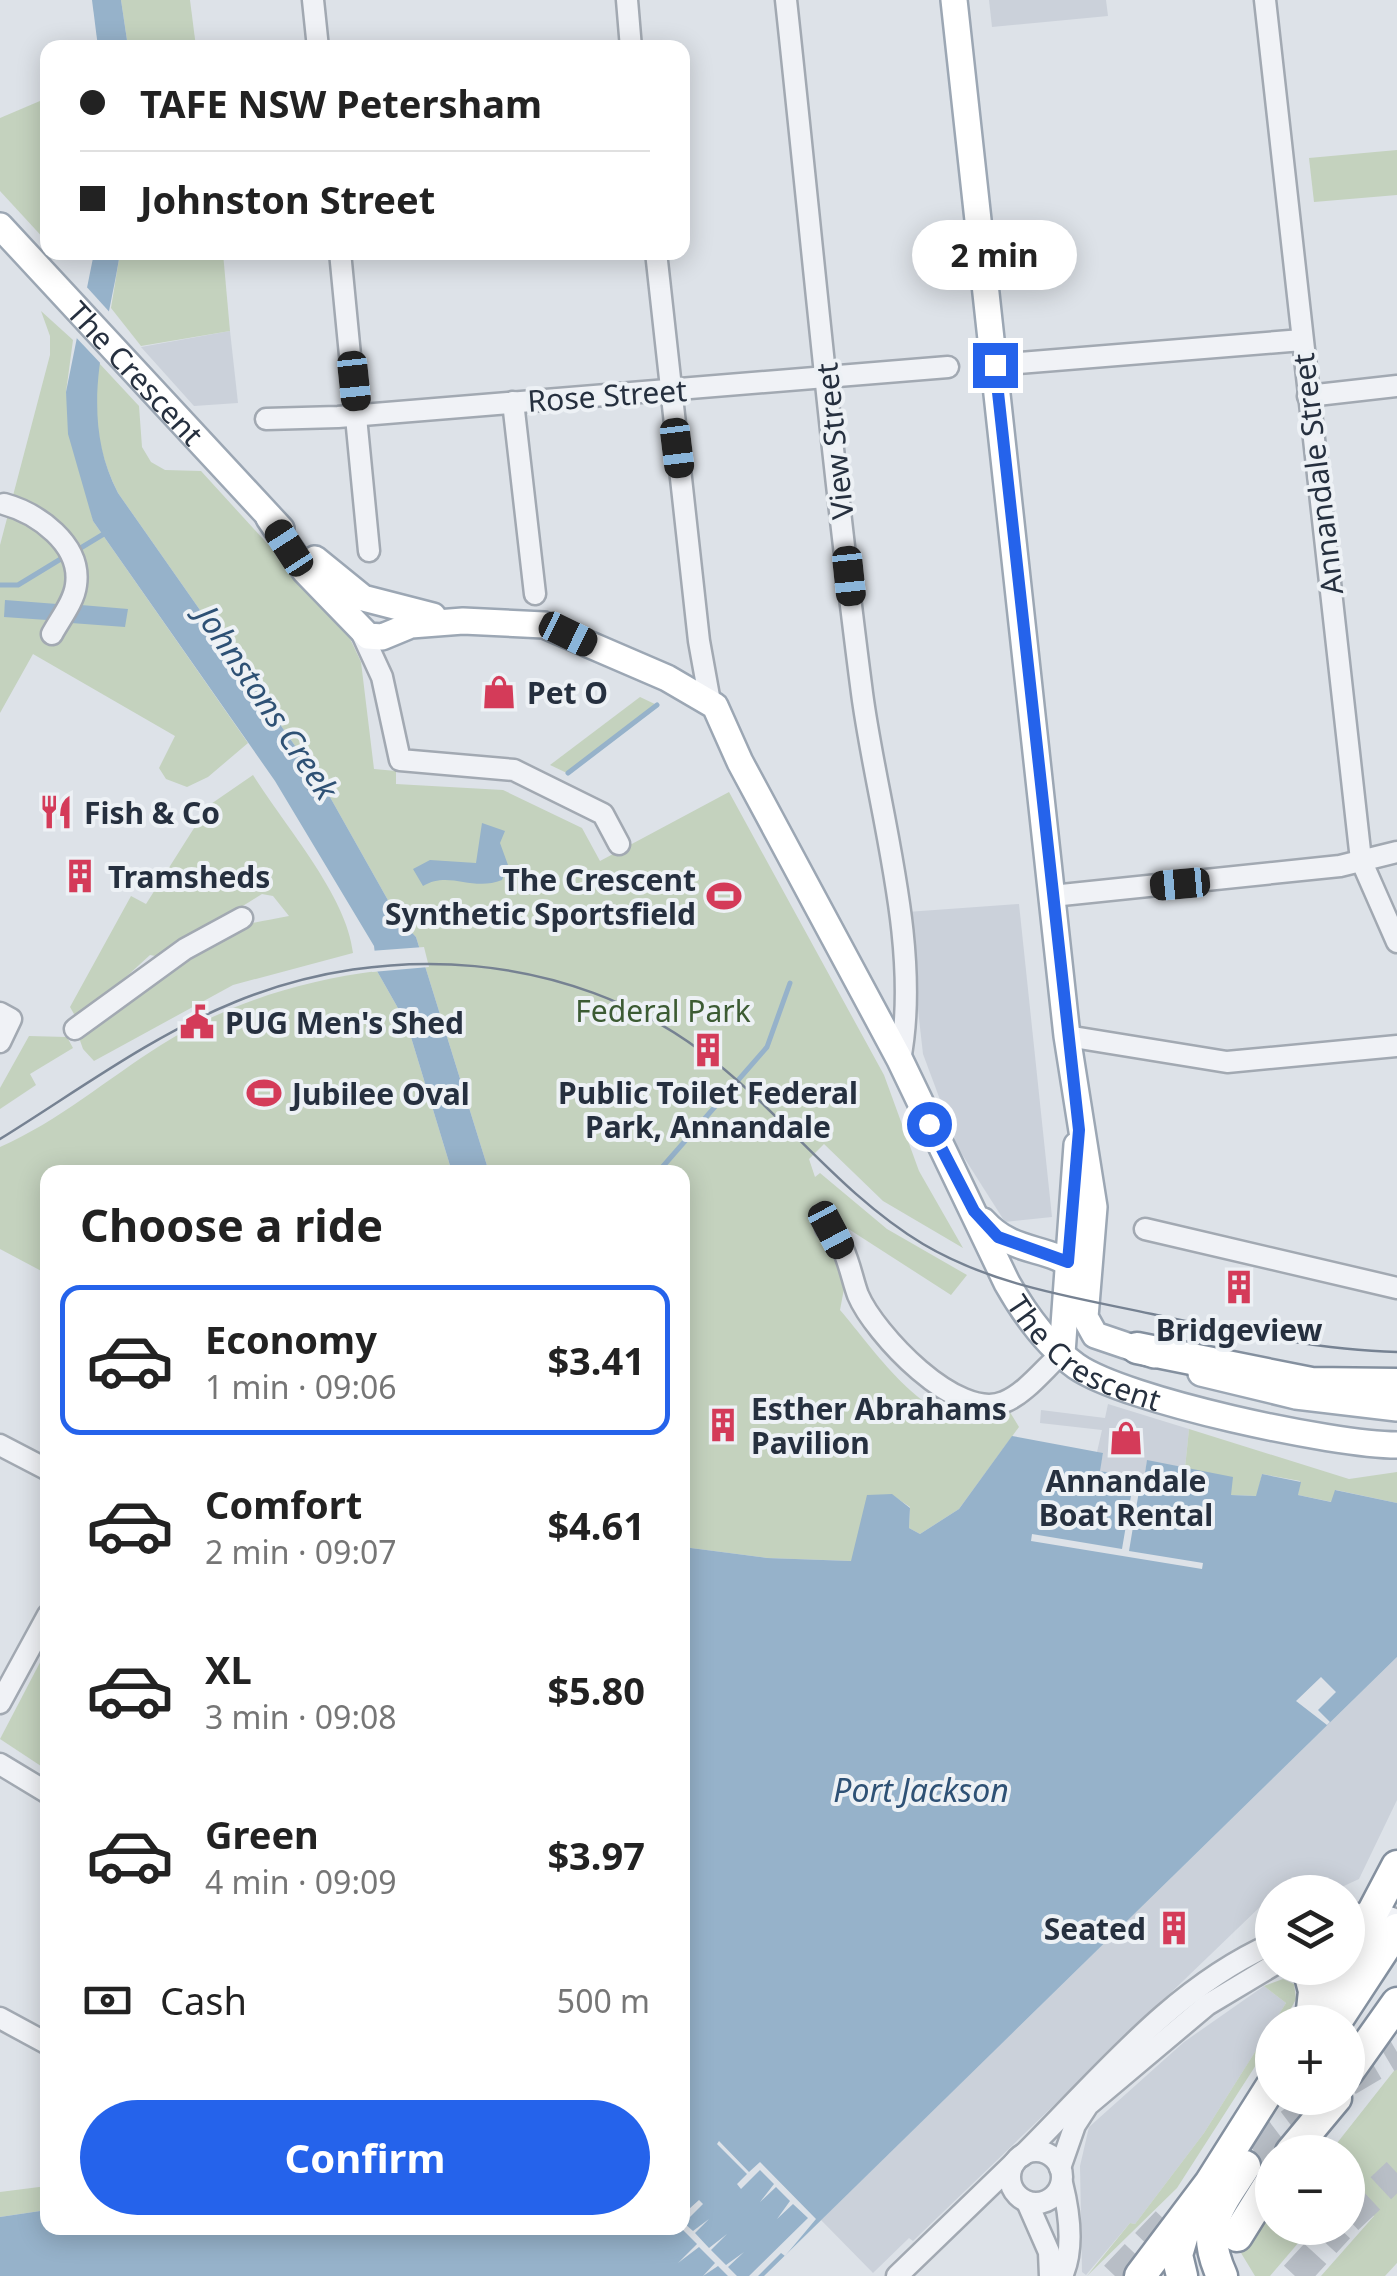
<!DOCTYPE html>
<html lang="en">
<head>
<meta charset="utf-8">
<style>
	body { margin:0; font-family:"Noto Sans",sans-serif; background:#f2f2f2; color:#222; height:100vh; display:flex; flex-direction:column; font-size:38px; white-space:nowrap }
	* { box-sizing:border-box; margin:0 }
	p { font-size:32px; color:#767676 }
	.icon { flex:none; width:55px; height:55px; fill:none; stroke:currentColor; stroke-width:2; stroke-linecap:round; stroke-linejoin:round }
	.map { position:relative; flex:1; overflow:hidden }
	.side { position:absolute; left:40px; top:1165px; width:650px; height:1070px; display:flex; flex-direction:column; background:#fff; border-radius:20px; box-shadow:0 5px 25px #0003 }
	.side>* { flex:none }
	.top-card { position:absolute; left:40px; top:40px; width:650px; height:220px; border-radius:20px; box-shadow:0 5px 25px #0003; display:grid; align-content:center; height:220px; padding:0 40px; background:#fff }
	.buttons { position:absolute; left:1255px; top:1875px; display:grid; gap:20px }
	.buttons a { display:grid; place-items:center; width:110px; height:110px; border-radius:50%; background:#fff; box-shadow:0 5px 25px #0003; font-size:50px }
	.end { position:absolute; width:45px; height:45px; margin:-22px; border:12px solid #2563eb; background:#fff; box-shadow:0 0 0 5px #fff }
	.from { border-radius:50% }
	.bubble { position:absolute; height:70px; border-radius:35px; background:#fff; box-shadow:0 5px 25px #0003; font-size:32px; font-weight:700; line-height:70px; text-align:center }
	.car { position:absolute; width:30px; height:60px; margin:-30px -15px; border-radius:12px; box-shadow:0 0 8px 2px #0007; background:linear-gradient(#222 24%,#8ab4d8 0 40%,#222 0 76%,#8ab4d8 0 86%,#222 0) }
	.top-card b { display:flex; align-items:center; gap:35px; height:95px; font-size:38px }
	.top-card b+b { border-top:2px solid #e0e0e0 }
	.top-card i { width:25px; height:25px; background:#222 }
	ul { padding:0; list-style:none }
	li { display:flex; align-items:center; gap:30px; height:150px; margin:0 20px 15px; padding:0 20px; border:5px solid transparent; border-radius:20px }
	li div { flex:1 }
	li b { display:block; font-size:38px }
	li em { font-style:normal; font-weight:700 }
	li.selected { border-color:#2563eb }
	li>.icon { width:90px; height:90px; stroke-width:1.5 }
	h2 { padding:0 40px; font-size:45px; line-height:120px }
	.pay { display:flex; align-items:center; gap:25px; height:110px; padding:0 40px; font-size:38px }
	.pay p { margin-inline-start:auto }
	.action { display:flex; gap:20px; margin-top:auto; padding:20px 40px }
	.action a { flex:1; height:115px; border-radius:60px; background:#2563eb; color:#fff; font-size:40px; font-weight:700; line-height:115px; text-align:center }
	.map>svg:first-child { display:block }
</style>
</head>
<body>
<div class="map">
<svg width="1397" height="2276" viewBox="0 0 1397 2276">
	<rect width="100%" height="100%" fill="#dde2e8"/>
	<!-- built -->
	<g fill="#cbd1da">
		<path d="M989 0H1106L1108 16 992 27Z"/>
		<path d="M230 331 238 403 194 406 141 347Z"/>
		<path d="M1019 904 1052 1217 1005 1222 958 1148 923 1054 907 912Z"/>
		<path d="M1108 1404 1189 1429 1185 1468 1147 1461 1144 1479 1099 1471 1103 1454 1097 1452 1102 1430 1040 1423 1041 1410 1105 1418Z"/>
		<path d="M1397 1657V1800L1359 1879 1331 1892H1272V1911L1263 1904 913 2241 909 2238 873 2273 821 2220Z"/>
		<path d="M1264 1986 1286 2003 1204 2133 1135 2224 1130 2223 1086 2275 1082 2272 1080 2166 1089 2127 1184 2042Z"/>
	</g>
	<!-- green -->
	<g fill="#c4d2be">
		<path d="M121 0H190L196 47H128Z"/>
		<path d="M47 98V242L0 191V118Z"/>
		<path d="M1397 150V195L1314 202 1309 158Z"/>
		<path d="M120 253H223L230 331 141 346 111 308Z"/>
		<path d="M41 311 73 340 66 392 93 521 248 743 208 777 187 787 166 779 159 768 175 736 33 654 0 713V545L50 355V336Z"/>
		<path d="M99 363 139 406 142 447 151 462 165 470 201 471 346 630 361 662 374 769 396 771V784L503 790 582 828 600 861 729 792 884 1075 919 1171 963 1248 883 1201 824 1144 809 1159 815 1177 820 1173 887 1229 967 1275 951 1295 833 1219 826 1223 846 1278 840 1310C877 1353 916 1415 975 1424L979 1411 1008 1409 1019 1427 959 1509 920 1534 909 1528 910 1507 892 1495 852 1561 767 1558 683 1547 682 1172H489L416 937 398 918 326 790 118 493C97 451 91 409 99 363Z"/>
		<path d="M640 697 659 706 569 774 550 765Z"/>
		<path d="M253 775C284 825 347 896 353 953L233 985 94 1061 83 1049 77 1032 225 932C248 922 266 921 289 916L273 896 262 894 161 957 150 955 78 1021 70 1007 131 896 146 904 208 806Z"/>
		<path d="M377 971 407 1024 452 1172H48L47 1274 0 1249V1147C59 1121 107 1079 161 1045 228 1003 300 981 377 971Z"/>
		<path d="M29 1036 67 1037 73 1048 30 1074 36 1085 0 1109V1088Z"/>
		<path d="M1189 1429 1349 1479 1397 1472V1503L1336 1490 1332 1502 1298 1495 1300 1481 1262 1474 1257 1496 1230 1495 1185 1468Z"/>
		<path d="M47 1649 48 1770H47L0 1739Z"/>
		<path d="M1283 1979 1294 1984 1296 1999 1284 2022H1274L1286 2003 1264 1986Z"/>
		<path d="M1272 2025V2040L1177 2188 1087 2276 1130 2223 1135 2224 1204 2133Z"/>
		<path d="M1397 2067V2263L1385 2276H1321L1374 2216 1348 2191V2152H1330Z"/>
		<path d="M47 2186V2210L0 2217V2192Z"/>
		<path d="M1272 2212V2228H1311L1270 2276H1255L1238 2248Z"/>
	</g>
	<!-- water -->
	<g fill="#96b2ca">
		<path d="M92 0H121L128 47H98Z"/>
		<path d="M94 253H120C107 335 77 414 118 493L326 790 398 918 416 937 489 1172H452L407 1024 377 971 374 946 275 781 93 521 68 434 66 392Z"/>
		<path d="M5 600 57 604 47 620 4 617Z"/>
		<path d="M81 605 128 609 125 627 71 623Z"/>
		<path d="M482 823 505 831 500 843 508 865 502 880C472 892 449 870 423 886L413 869 430 860 476 863Z"/>
		<path d="M1012 1436 1103 1453 1100 1471 1144 1479 1147 1460 1233 1477 1231 1495 1256 1496 1262 1474 1301 1482 1298 1495 1331 1502 1335 1490 1397 1503V1657L764 2276H0V2217L47 2210 48 2228H682L683 1547 767 1558 851 1561 867 1495 892 1494 910 1508 909 1528 920 1534 959 1509Z"/>
	</g>
	<!-- pier -->
	<g fill="#dde2e8">
		<path d="M84 284 114 317 104 367 70 331Z"/>
		<path d="M424 947 429 967 372 972 370 951Z"/>
		<path d="M1134 1478 1141 1479 1129 1551 1203 1563 1202 1569 1031 1541 1032 1534 1122 1549Z"/>
		<path d="M1321 1677 1336 1692 1318 1710 1330 1722 1327 1725 1296 1701Z"/>
		<path d="M719 2141 749 2172 760 2162 816 2219 785 2256 781 2253 758 2276H749L808 2218 793 2204 777 2219 790 2201 776 2187 760 2202 774 2184 760 2170 741 2189 737 2184 747 2174 717 2144Z"/>
		<path d="M699 2200 703 2204 684 2223 693 2231 709 2219 695 2233 709 2248 727 2234 711 2250 726 2265 744 2252 728 2267 737 2276H728L718 2266 703 2276 715 2263 699 2247 678 2263 697 2244 681 2228 686 2212 683 2203 689 2209Z"/>
	</g>
	<g fill="none" stroke-linecap="round" stroke-linejoin="round">
		<!-- stream -->
		<g stroke="#96b2ca" stroke-width="5">
			<path d="M74 552 107 532"/>
			<path d="M0 585H18L64 557"/>
			<path d="M568 773 657 705"/>
			<path d="M658 1172 767 1047 790 983"/>
		</g>
		<!-- highway-tunnel -->
		<g stroke="#b8bec6" stroke-width="30" stroke-dasharray="30 15" stroke-linecap="butt">
			<path d="M1348 2081 1397 2052"/>
			<path d="M1218 2178 1324 2098"/>
			<path d="M1348 2219 1397 2173"/>
			<path d="M1115 2276 1171 2217"/>
			<path d="M1295 2276 1339 2228"/>
		</g>
		<!-- minor casing -->
		<g stroke="#a2a9b2" stroke-width="25">
			<g id="minor">
				<path d="M313 0 318 48"/>
				<path d="M627 0 631 48"/>
				<path d="M786 0C811 231 832 463 862 693 877 807 922 945 900 1060"/>
				<path d="M1265 0 1361 860 1397 942"/>
				<path d="M340 252 369 551"/>
				<path d="M656 252 699 641 710 702"/>
				<path d="M995 365 1302 340"/>
				<path d="M1308 396 1397 386"/>
				<path d="M513 402 535 594"/>
				<path d="M266 419 338 417 948 367"/>
				<path d="M4 504C37 513 82 544 76 585 74 602 60 619 52 634"/>
				<path d="M359 627 382 677 400 760 514 770 603 814 619 844"/>
				<path d="M1052 896 1340 866 1397 852"/>
				<path d="M0 1013 11 1019 0 1042"/>
				<path d="M75 1029 185 949 242 918"/>
				<path d="M1067 1036 1227 1062 1397 1046"/>
				<path d="M826 1228C847 1242 850 1274 858 1295 874 1333 957 1422 1004 1402 1025 1394 1045 1368 1062 1353"/>
				<path d="M1145 1229 1397 1288"/>
				<path d="M0 1445 48 1470"/>
				<path d="M0 1703 48 1615"/>
				<path d="M0 1764 48 1793"/>
				<path d="M1348 1917 1373 1911 1397 1920"/>
				<path d="M0 2018 48 2044"/>
				<circle cx="1036" cy="2177" r="26"/>
				<path d="M1022 2156C1098 2081 1172 1988 1272 1944"/>
				<path d="M1060 2168 1075 2125 1088 2105 1207 2005 1272 1966"/>
				<path d="M1062 2183C1069 2211 1075 2248 1062 2276"/>
				<path d="M1027 2202 1049 2252 1050 2276"/>
				<path d="M897 2276 1015 2162"/>
			</g>
		</g>
		<!-- major casing -->
		<g stroke="#9ca7b4" stroke-width="30">
			<g id="major">
				<path d="M954 0 1067 1036 1094 1207 1085 1317 1095 1335 1154 1355"/>
				<path id="s1" d="M0 226 281 529"/>
				<path id="s2" d="M269 518 305 571 368 636 382 637 411 625 463 621 544 625 667 678 715 706 740 762 900 1060 1007 1283C1024 1313 1048 1346 1076 1366 1126 1401 1334 1445 1397 1445"/>
				<path d="M315 559 363 598 433 616"/>
				<path d="M983 1221C1015 1256 1046 1244 1079 1270"/>
				<path d="M1062 1353 1077 1145"/>
				<path d="M1201 1373 1296 1396 1397 1408"/>
			</g>
		</g>
		<!-- highway casing -->
		<g stroke="#84909f" stroke-width="35">
			<g id="highway">
				<path d="M1137 1348 1311 1383 1397 1384"/>
				<path d="M1348 1959 1397 1866"/>
				<path d="M1308 1968 1314 1991 1311 2019"/>
				<path d="M1310 2022 1343 1968"/>
				<path d="M1336 2022 1397 1929"/>
				<path d="M1348 2072 1397 2003"/>
				<path d="M1291 2152 1336 2098"/>
				<path d="M1237 2236 1272 2180"/>
				<path d="M1140 2276 1210 2183 1272 2085"/>
				<path d="M1182 2276 1177 2255 1187 2221"/>
				<path d="M1222 2276C1199 2226 1218 2208 1245 2166"/>
			</g>
		</g>
		<!-- minor -->
		<use href="#minor" stroke="#f0f2f6" stroke-width="20"/>
		<!-- major -->
		<use href="#major" stroke="#fff" stroke-width="25"/>
		<!-- highway -->
		<use href="#highway" stroke="#fff" stroke-width="30"/>
		<!-- tram -->
		<path stroke="#768292" stroke-width="2.5" d="M0 1139C76 1092 151 1036 235 1002 386 940 568 952 701 1051 781 1110 837 1192 923 1244 994 1286 1073 1297 1152 1314 1233 1331 1314 1350 1397 1352"/>
	</g>
	<g fill="none" stroke-linecap="round" stroke-linejoin="round">
		<!-- route -->
		<path stroke="#2563eb" stroke-width="12" d="M929 1124 974 1211 998 1237 1068 1262 1079 1130 995 365"/>
	</g>
	<!-- icons -->
	<defs>
		<g id="shop-bare" transform="scale(2.7)"><path d="M-5-2.5h2.3a2.7 3.5 0 0 1 5.4 0H5L5.5 6h-11ZM-1.5-2.5h3a1.5 2.3 0 0 0-3 0Z" fill="#d43b59" stroke="#edf1f5" stroke-width="2.5" paint-order="stroke"/></g>
		<g id="restaurant-bare" transform="scale(2.7)"><path d="M-5-6h1v4h1v-4h1v4h1v-4h1v5L-1.5 .5V6h-2V.5L-5-1ZM5-6V6H3V1.5H1.5Q1.5-4 5-6Z" fill="#d43b59" stroke="#edf1f5" stroke-width="2.5" paint-order="stroke"/></g>
		<g id="building-bare" transform="scale(2.7)"><path d="M-4-6H4V6H1V3H-1V6H-4ZM-2.5-4.3h1.7v1.8h-1.7ZM.8-4.3h1.7v1.8H.8ZM-2.5-1h1.7V.8h-1.7ZM.8-1h1.7V.8H.8Z" fill="#d43b59" stroke="#edf1f5" stroke-width="2.5" paint-order="stroke"/></g>
		<g id="stadium-bare" transform="scale(2.7)"><path d="M0-5a6.5 5 0 1 0 0 10a6.5 5 0 1 0 0-10ZM-3.5-1.8h7v3.6h-7Z" fill="#d43b59" stroke="#edf1f5" stroke-width="2.5" paint-order="stroke"/></g>
		<g id="civic-bare" transform="scale(2.7)"><path d="M-.6-6.5H3V-4.5H.6V-3L4-1V1h2V6H-6V1h2V-1L-.6-3ZM-1.2 2.5V6h2.4V2.5Z" fill="#d43b59" stroke="#edf1f5" stroke-width="2.5" paint-order="stroke"/></g>
	</defs>
	<g fill-rule="evenodd">
		<use href="#shop-bare" x="499" y="692"/>
		<use href="#restaurant-bare" x="56" y="812"/>
		<use href="#building-bare" x="80" y="876"/>
		<use href="#stadium-bare" x="724" y="896"/>
		<use href="#civic-bare" x="197" y="1022"/>
		<use href="#building-bare" x="708" y="1050"/>
		<use href="#stadium-bare" x="264" y="1093"/>
		<use href="#building-bare" x="1239" y="1287"/>
		<use href="#building-bare" x="723" y="1425"/>
		<use href="#shop-bare" x="1126" y="1438"/>
		<use href="#building-bare" x="1174" y="1928"/>
	</g>
	<g text-anchor="middle" dominant-baseline="central" stroke-width="8" stroke-linejoin="round" paint-order="stroke">
		<!-- street labels -->
		<g font-size="30" fill="#26303f" stroke="#edf1f5">
			<text stroke="none"><textPath href="#s1" startOffset="200">The Crescent</textPath></text>
			<text transform="translate(607 395) rotate(-4)">Rose Street</text>
			<text transform="translate(834 441) rotate(-96)">View Street</text>
			<text transform="translate(1317 474) rotate(-97)">Annandale Street</text>
			<text stroke="none"><textPath href="#s2" startOffset="1278">The Crescent</textPath></text>
		</g>
		<!-- poi labels -->
		<g font-size="30" font-weight="bold" fill="#26303f" stroke="#edf1f5" text-anchor="start">
			<text x="527" y="692">Pet O</text>
			<text x="84" y="812">Fish &amp; Co</text>
			<text x="108" y="876">Tramsheds</text>
			<text x="696" y="879" text-anchor="end">The Crescent<tspan x="696" dy="34">Synthetic Sportsfield</tspan></text>
			<text x="225" y="1022">PUG Men's Shed</text>
			<text x="708" y="1092" text-anchor="middle">Public Toilet Federal<tspan x="708" dy="34">Park, Annandale</tspan></text>
			<text x="292" y="1093">Jubilee Oval</text>
			<text x="1239" y="1329" text-anchor="middle">Bridgeview</text>
			<text x="751" y="1408">Esther Abrahams<tspan x="751" dy="34">Pavilion</tspan></text>
			<text x="1126" y="1480" text-anchor="middle">Annandale<tspan x="1126" dy="34">Boat Rental</tspan></text>
			<text x="1146" y="1928" text-anchor="end">Seated</text>
		</g>
		<!-- park labels -->
		<g font-size="30" fill="#3c5b33" stroke="#edf1f5">
			<text x="663" y="1010">Federal Park</text>
		</g>
		<!-- water labels -->
		<g font-size="32" font-style="italic" fill="#2e5175" stroke="#edf1f5">
			<text transform="translate(268 702) rotate(56)">Johnstons Creek</text>
			<text x="921" y="1789">Port Jackson</text>
		</g>
	</g>
</svg>
<div class="buttons">
<a><svg class="icon" aria-label="layers" viewBox="0 0 24 24"><path d="M12 4l9 5-9 5-9-5zM3 14l9 5 9-5"/></svg></a>
<a>+</a>
<a>−</a>
</div>
<i class="end from" style="left:929px;top:1124px"></i>
<i class="end" style="left:995px;top:365px"></i>
<div class="bubble" style="left:912px;top:220px;width:165px">2 min</div>
<i class="car" style="left:354px;top:381px;rotate:174deg"></i>
<i class="car" style="left:677px;top:448px;rotate:173deg"></i>
<i class="car" style="left:289px;top:548px;rotate:327deg"></i>
<i class="car" style="left:849px;top:576px;rotate:174deg"></i>
<i class="car" style="left:568px;top:634px;rotate:116deg"></i>
<i class="car" style="left:1180px;top:884px;rotate:265deg"></i>
<i class="car" style="left:831px;top:1230px;rotate:152deg"></i>
<div class="top-card">
<b><i class="from"></i>TAFE NSW Petersham</b>
<b><i></i>Johnston Street</b>
</div>
<section class="side">
<h2>Choose a ride</h2>
<ul>
<li class="selected"><svg class="icon" aria-label="car" viewBox="0 0 24 24"><path d="M5 17H2v-5l4-1 3-4h7l3 4 3 1v5h-3M9 17h6M6 11h13"/><circle cx="7" cy="17" r="2"/><circle cx="17" cy="17" r="2"/></svg><div><b>Economy</b><p>1 min · 09:06</p></div><em>$3.41</em></li>
<li><svg class="icon" aria-label="car" viewBox="0 0 24 24"><path d="M5 17H2v-5l4-1 3-4h7l3 4 3 1v5h-3M9 17h6M6 11h13"/><circle cx="7" cy="17" r="2"/><circle cx="17" cy="17" r="2"/></svg><div><b>Comfort</b><p>2 min · 09:07</p></div><em>$4.61</em></li>
<li><svg class="icon" aria-label="car" viewBox="0 0 24 24"><path d="M5 17H2v-5l4-1 3-4h7l3 4 3 1v5h-3M9 17h6M6 11h13"/><circle cx="7" cy="17" r="2"/><circle cx="17" cy="17" r="2"/></svg><div><b>XL</b><p>3 min · 09:08</p></div><em>$5.80</em></li>
<li><svg class="icon" aria-label="car" viewBox="0 0 24 24"><path d="M5 17H2v-5l4-1 3-4h7l3 4 3 1v5h-3M9 17h6M6 11h13"/><circle cx="7" cy="17" r="2"/><circle cx="17" cy="17" r="2"/></svg><div><b>Green</b><p>4 min · 09:09</p></div><em>$3.97</em></li>
</ul>
<div class="pay"><svg class="icon" aria-label="cash" viewBox="0 0 24 24"><path d="M3 7h18v10H3z"/><circle cx="12" cy="12" r="2"/></svg>Cash<p>500 m</p></div>
<div class="action"><a>Confirm</a></div>
</section>
</div>
</body>
</html>
